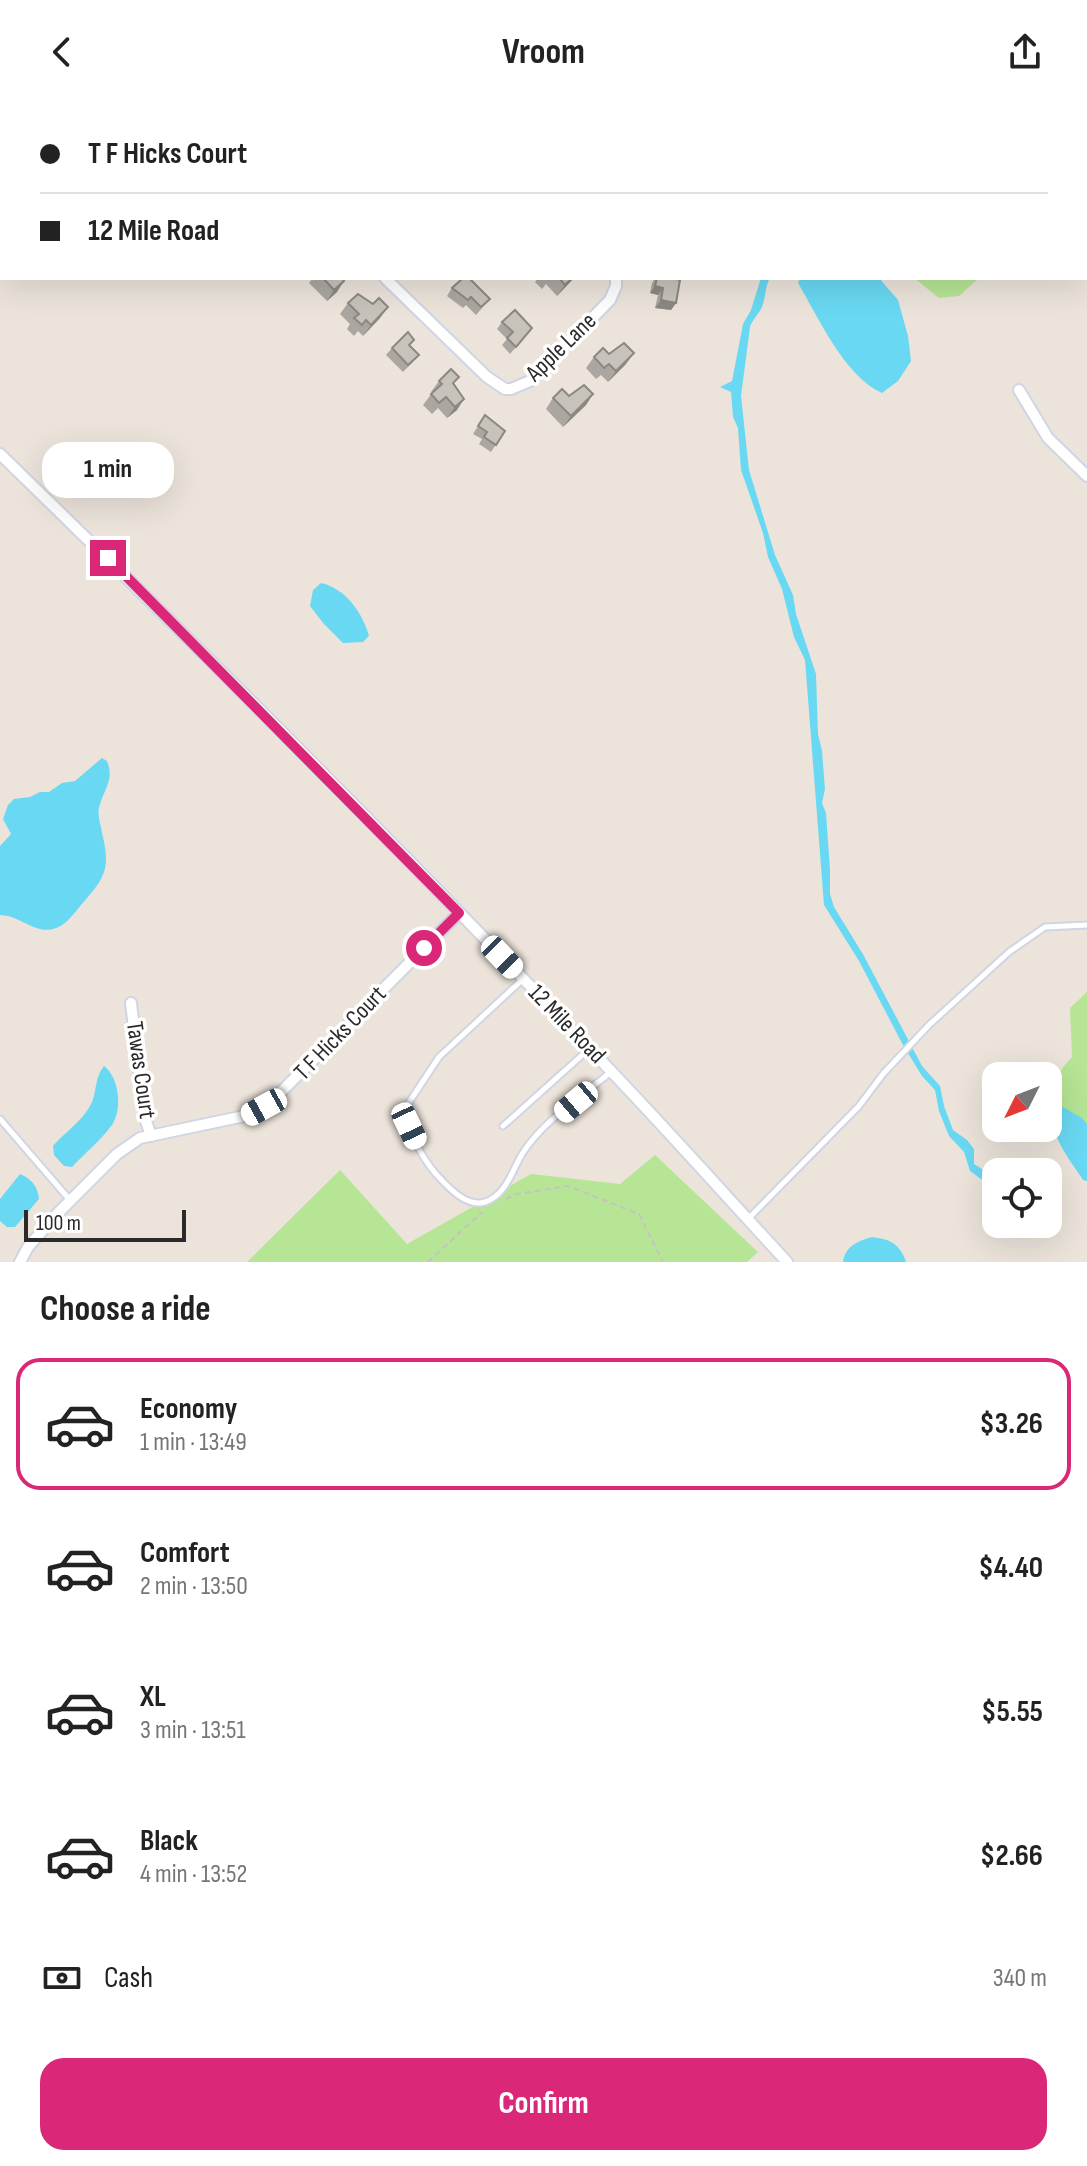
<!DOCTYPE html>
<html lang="en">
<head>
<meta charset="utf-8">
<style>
	body { margin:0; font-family:"Sofia Sans Condensed",sans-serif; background:#f2f2f2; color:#222; height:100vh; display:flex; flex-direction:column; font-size:30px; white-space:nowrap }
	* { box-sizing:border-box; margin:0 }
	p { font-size:26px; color:#767676 }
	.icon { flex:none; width:44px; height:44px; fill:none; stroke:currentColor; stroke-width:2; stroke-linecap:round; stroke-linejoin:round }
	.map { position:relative; height:1158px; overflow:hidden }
	.sheet { display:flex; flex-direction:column; background:#fff; flex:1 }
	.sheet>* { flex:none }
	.banner { position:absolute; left:0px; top:0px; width:1088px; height:176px; box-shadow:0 8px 32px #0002; display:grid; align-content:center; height:176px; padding:0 40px; background:#fff }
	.needle { width:52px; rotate:228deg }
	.tools { position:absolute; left:982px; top:958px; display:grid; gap:16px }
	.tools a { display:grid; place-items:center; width:80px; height:80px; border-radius:16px; background:#fff; box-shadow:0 8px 32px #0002; font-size:40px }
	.scale { position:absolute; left:24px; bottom:20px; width:162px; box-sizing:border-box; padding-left:8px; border:4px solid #2a2a2a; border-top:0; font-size:22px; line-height:28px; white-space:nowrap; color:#2a2a2a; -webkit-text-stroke:6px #fff; paint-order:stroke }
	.end { position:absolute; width:36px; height:36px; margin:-18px; border:10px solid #db2777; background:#fff; box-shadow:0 0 0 4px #fff }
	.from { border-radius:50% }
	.bubble { position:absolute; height:56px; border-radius:24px; background:#fff; box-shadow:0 8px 32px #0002; font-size:26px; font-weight:700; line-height:56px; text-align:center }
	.car { position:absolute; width:24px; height:48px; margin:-24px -12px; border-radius:10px; box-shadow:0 0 6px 2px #0007; background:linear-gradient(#fff 24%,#345 0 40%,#fff 0 76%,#345 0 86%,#fff 0) }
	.banner b { display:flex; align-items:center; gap:28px; height:76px; font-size:30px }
	.banner b+b { border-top:2px solid #e0e0e0 }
	.banner i { width:20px; height:20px; background:#222 }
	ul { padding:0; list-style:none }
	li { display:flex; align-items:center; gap:24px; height:132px; margin:0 16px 12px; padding:0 24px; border:4px solid transparent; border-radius:24px }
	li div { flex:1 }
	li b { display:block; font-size:30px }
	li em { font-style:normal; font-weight:700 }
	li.on { border-color:#db2777 }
	li>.icon { width:72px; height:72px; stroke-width:1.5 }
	h2 { padding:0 40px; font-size:36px; line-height:96px }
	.pay { display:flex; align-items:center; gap:20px; height:88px; padding:0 40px; font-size:30px }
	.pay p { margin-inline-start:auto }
	.button { display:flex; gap:16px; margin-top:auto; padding:16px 40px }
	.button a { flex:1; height:92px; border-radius:24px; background:#db2777; color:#fff; font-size:32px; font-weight:700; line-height:92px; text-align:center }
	header { display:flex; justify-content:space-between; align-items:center; height:104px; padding:0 40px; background:#fff; font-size:36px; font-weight:700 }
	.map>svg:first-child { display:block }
</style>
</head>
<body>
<header><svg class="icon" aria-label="back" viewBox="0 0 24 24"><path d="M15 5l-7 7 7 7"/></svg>Vroom<svg class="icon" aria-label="share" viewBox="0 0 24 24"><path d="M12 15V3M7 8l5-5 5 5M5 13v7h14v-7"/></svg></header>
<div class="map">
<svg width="1087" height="1158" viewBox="0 0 1087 1158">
	<rect width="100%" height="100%" fill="#ece4db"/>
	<!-- green -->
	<g fill="#b6e595">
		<path d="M914 174H979L959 192 939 194Z"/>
		<path d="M1087 888V1020L1082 1014 1054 1007 1051 1015 1048 1013C1048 987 1054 972 1072 953L1070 904Z"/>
		<path d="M655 1051 758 1148 747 1158H247L340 1066 407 1140 531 1070 620 1080Z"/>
	</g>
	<!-- water -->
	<g fill="#69d8f3">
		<path d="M761 174H770C765 183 766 191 763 200 761 208 753 214 750 223L741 292 749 366 775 451 793 491 796 510 816 570 818 630 822 647 825 685 822 699 826 709 830 766V790L834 803 864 852 922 962 940 982 944 1002 953 1026 967 1036 974 1045V1060C995 1072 996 1082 996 1105L988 1097 985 1078 970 1067 964 1048 949 1032 939 1007 935 986 922 972 903 941 859 857 824 801 805 556 794 533 782 485 768 453 763 429 741 366 738 324 733 313 731 288 720 283 732 277 743 220 751 206Z"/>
		<path d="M800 174H879L898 196 908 232 911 257 898 277 882 289C845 273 818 213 798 179Z"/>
		<path d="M321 479C346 485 362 508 369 532L363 538 343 539 324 520 310 502 313 486Z"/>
		<path d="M102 654 107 657C115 676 103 686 99 704 97 712 101 721 102 729 111 765 105 774 81 801 74 810 64 823 53 825 35 830 19 811 0 811V742L11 730 3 715 8 701 14 695 30 693 40 688H49L62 679 75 677Z"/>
		<path d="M104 962C119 973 123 1005 112 1021 101 1036 85 1049 72 1063L64 1062 54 1051 53 1042C65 1028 84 1016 92 998 97 985 95 973 104 962Z"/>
		<path d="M1063 1003 1082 1014 1087 1020V1077L1083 1076C1071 1057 1047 1029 1054 1006Z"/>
		<path d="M20 1070C31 1074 38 1083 39 1095L15 1123H7L0 1117V1095Z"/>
		<path d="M872 1133C890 1135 900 1140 906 1158H843C845 1142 858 1137 872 1133Z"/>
	</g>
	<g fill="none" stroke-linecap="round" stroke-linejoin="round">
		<!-- service casing -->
		<g stroke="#d0d5e3" stroke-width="9">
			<g id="service">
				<path d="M476 2 477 0"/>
				<path d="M522 876 439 953 406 1003C405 1024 422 1053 435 1069 447 1082 466 1104 485 1098 506 1091 512 1067 522 1050 543 1017 582 992 612 967"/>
				<path d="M0 1015 69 1095"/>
				<path d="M503 1022 589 945"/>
				<path d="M748 1115 859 1002 883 970 929 921 1009 848 1045 823 1087 821"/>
			</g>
		</g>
		<!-- minor casing -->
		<g stroke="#d0d5e3" stroke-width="14">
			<g id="minor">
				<path d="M206 0 208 2"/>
				<path d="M448 0 450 2"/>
				<path d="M8 2 10 0"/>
				<path d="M0 10 2 8"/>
				<path d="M385 174 487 273 505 285H511L530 277 610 196 616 182V174"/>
				<path d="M1019 286 1048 334 1087 372"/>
				<path d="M0 350C207 551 412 756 610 966 670 1029 728 1094 787 1158"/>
				<path d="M131 899 145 1014 151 1032"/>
				<path d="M20 1158 28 1143 58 1109 117 1050 140 1034 249 1011 279 990 459 809"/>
			</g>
		</g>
		<!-- path -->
		<g stroke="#c3c3c3" stroke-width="2" stroke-dasharray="6 4" stroke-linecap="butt">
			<path d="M506 1095 516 1090 568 1082 639 1110 663 1158"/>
			<path d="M428 1158 482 1108"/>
		</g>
		<!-- service -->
		<use href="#service" stroke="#fff" stroke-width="5"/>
		<!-- minor -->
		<use href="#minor" stroke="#fff" stroke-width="10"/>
	</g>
	<!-- wall -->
	<g fill="#aba7a0">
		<path d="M266 0H290L288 2H269Z"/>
		<path d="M313 174H342L337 188 327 197 309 179Z"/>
		<path d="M538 174H574L557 192 546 180 542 185 535 178Z"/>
		<path d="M655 174H671L676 199 671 206 655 204 658 191 650 189 652 179Z"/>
		<path d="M452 184 490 195 476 211 466 201 463 204 447 192Z"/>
		<path d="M348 199 380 214 363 232 358 227 354 232 347 225 350 220 340 210Z"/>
		<path d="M502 218 532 224 510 250 502 241 507 235 497 225Z"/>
		<path d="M392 244 413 258 403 268 386 251Z"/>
		<path d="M609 250 626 260 608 278 601 271 596 275 586 264 594 253Z"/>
		<path d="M439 277 454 281 457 306 447 314 438 304 432 310 423 301 432 289 431 288Z"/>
		<path d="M593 290 586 301 563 323 546 305 553 294Z"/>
		<path d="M485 311 505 327 491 348 479 340 482 335 473 330Z"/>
	</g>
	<!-- shaded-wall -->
	<g fill="#8b8882">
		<path d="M572 174H574L557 192 565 181Z"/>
		<path d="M344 177 337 188 327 197 334 186Z"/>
		<path d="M655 182 663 184 658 191 650 189Z"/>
		<path d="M661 196 676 199 671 206 655 204Z"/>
		<path d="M388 203 380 214 363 232 371 221Z"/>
		<path d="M634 249 626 260 608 278 616 267Z"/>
		<path d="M593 290 586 301 563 323 571 312Z"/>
		<path d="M464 295 457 306 447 314 455 303Z"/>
	</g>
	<!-- building -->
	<g fill="#c7c2ba" stroke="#8b8882" stroke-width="2">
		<path d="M401 0H413L415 2H399Z"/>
		<path d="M523 0H533L535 2H521Z"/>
		<path d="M323 174H342L344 177 334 186Z"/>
		<path d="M463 174H469L490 195 481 203 471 193 468 196 452 184Z"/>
		<path d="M559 174H572L565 181Z"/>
		<path d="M657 174H671L680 176 676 199 661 196 663 184 655 182Z"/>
		<path d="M358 190 373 200 379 194 388 203 371 221 366 216 362 221 354 214 359 210 348 199Z"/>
		<path d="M515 206 532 224 516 243 507 234 513 228 502 218Z"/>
		<path d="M408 228 414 236 409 241 419 251 408 261 392 244Z"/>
		<path d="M624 239 634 249 616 267 609 260 604 264 594 253 603 244 609 250Z"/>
		<path d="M451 265 459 273 453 279 464 295 455 303 446 293 439 299 431 290 442 280 439 277Z"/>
		<path d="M584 281 593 290 571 312 553 294 562 285 569 292Z"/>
		<path d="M485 311 505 327 496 341 484 333 487 328 478 322Z"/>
	</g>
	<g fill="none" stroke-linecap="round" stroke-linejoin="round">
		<!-- route -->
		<path stroke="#db2777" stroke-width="10" d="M108 454 459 809 424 844"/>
	</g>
	<g text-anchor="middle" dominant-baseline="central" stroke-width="7" stroke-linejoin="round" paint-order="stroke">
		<!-- street labels -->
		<g font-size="24" fill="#2a2a2a" stroke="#fff">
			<text transform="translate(561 243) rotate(-44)">Apple Lane</text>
			<text transform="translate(567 920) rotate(46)">12 Mile Road</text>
			<text transform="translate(340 929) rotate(-46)">T F Hicks Court</text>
			<text transform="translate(141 966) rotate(82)">Tawas Court</text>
		</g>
	</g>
</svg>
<div class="tools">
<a><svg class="needle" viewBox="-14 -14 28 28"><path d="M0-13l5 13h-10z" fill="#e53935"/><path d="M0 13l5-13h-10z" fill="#767676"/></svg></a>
<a><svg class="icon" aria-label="locate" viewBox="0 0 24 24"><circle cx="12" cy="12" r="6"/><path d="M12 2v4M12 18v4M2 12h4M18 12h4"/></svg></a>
</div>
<div class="scale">100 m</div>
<i class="end from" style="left:424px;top:844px"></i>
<i class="end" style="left:108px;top:454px"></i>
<div class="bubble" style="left:42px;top:338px;width:132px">1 min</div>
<i class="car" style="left:502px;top:853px;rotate:136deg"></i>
<i class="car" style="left:576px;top:998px;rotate:230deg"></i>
<i class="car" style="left:264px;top:1003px;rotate:241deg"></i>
<i class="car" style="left:409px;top:1022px;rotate:155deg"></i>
<div class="banner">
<b><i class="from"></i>T F Hicks Court</b>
<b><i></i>12 Mile Road</b>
</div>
</div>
<section class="sheet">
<h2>Choose a ride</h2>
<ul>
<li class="on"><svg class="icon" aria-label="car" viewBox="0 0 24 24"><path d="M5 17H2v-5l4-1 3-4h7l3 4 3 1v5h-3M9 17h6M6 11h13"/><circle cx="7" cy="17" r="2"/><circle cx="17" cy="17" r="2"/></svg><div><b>Economy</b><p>1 min · 13:49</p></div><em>$3.26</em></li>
<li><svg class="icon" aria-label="car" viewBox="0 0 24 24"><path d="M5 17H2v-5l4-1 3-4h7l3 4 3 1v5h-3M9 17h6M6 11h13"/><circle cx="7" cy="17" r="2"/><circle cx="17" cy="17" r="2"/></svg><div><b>Comfort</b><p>2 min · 13:50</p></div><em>$4.40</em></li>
<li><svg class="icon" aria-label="car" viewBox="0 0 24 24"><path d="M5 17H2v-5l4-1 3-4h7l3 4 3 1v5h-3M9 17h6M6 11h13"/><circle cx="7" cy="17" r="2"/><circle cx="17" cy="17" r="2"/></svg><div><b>XL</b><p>3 min · 13:51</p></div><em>$5.55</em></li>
<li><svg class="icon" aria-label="car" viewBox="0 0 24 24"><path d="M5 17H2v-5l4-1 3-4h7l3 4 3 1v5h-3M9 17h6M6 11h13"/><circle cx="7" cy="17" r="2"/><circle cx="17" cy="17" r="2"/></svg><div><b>Black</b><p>4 min · 13:52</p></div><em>$2.66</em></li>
</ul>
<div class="pay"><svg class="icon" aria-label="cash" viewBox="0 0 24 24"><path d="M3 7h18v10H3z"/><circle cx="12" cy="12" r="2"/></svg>Cash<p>340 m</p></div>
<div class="button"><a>Confirm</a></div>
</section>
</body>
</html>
